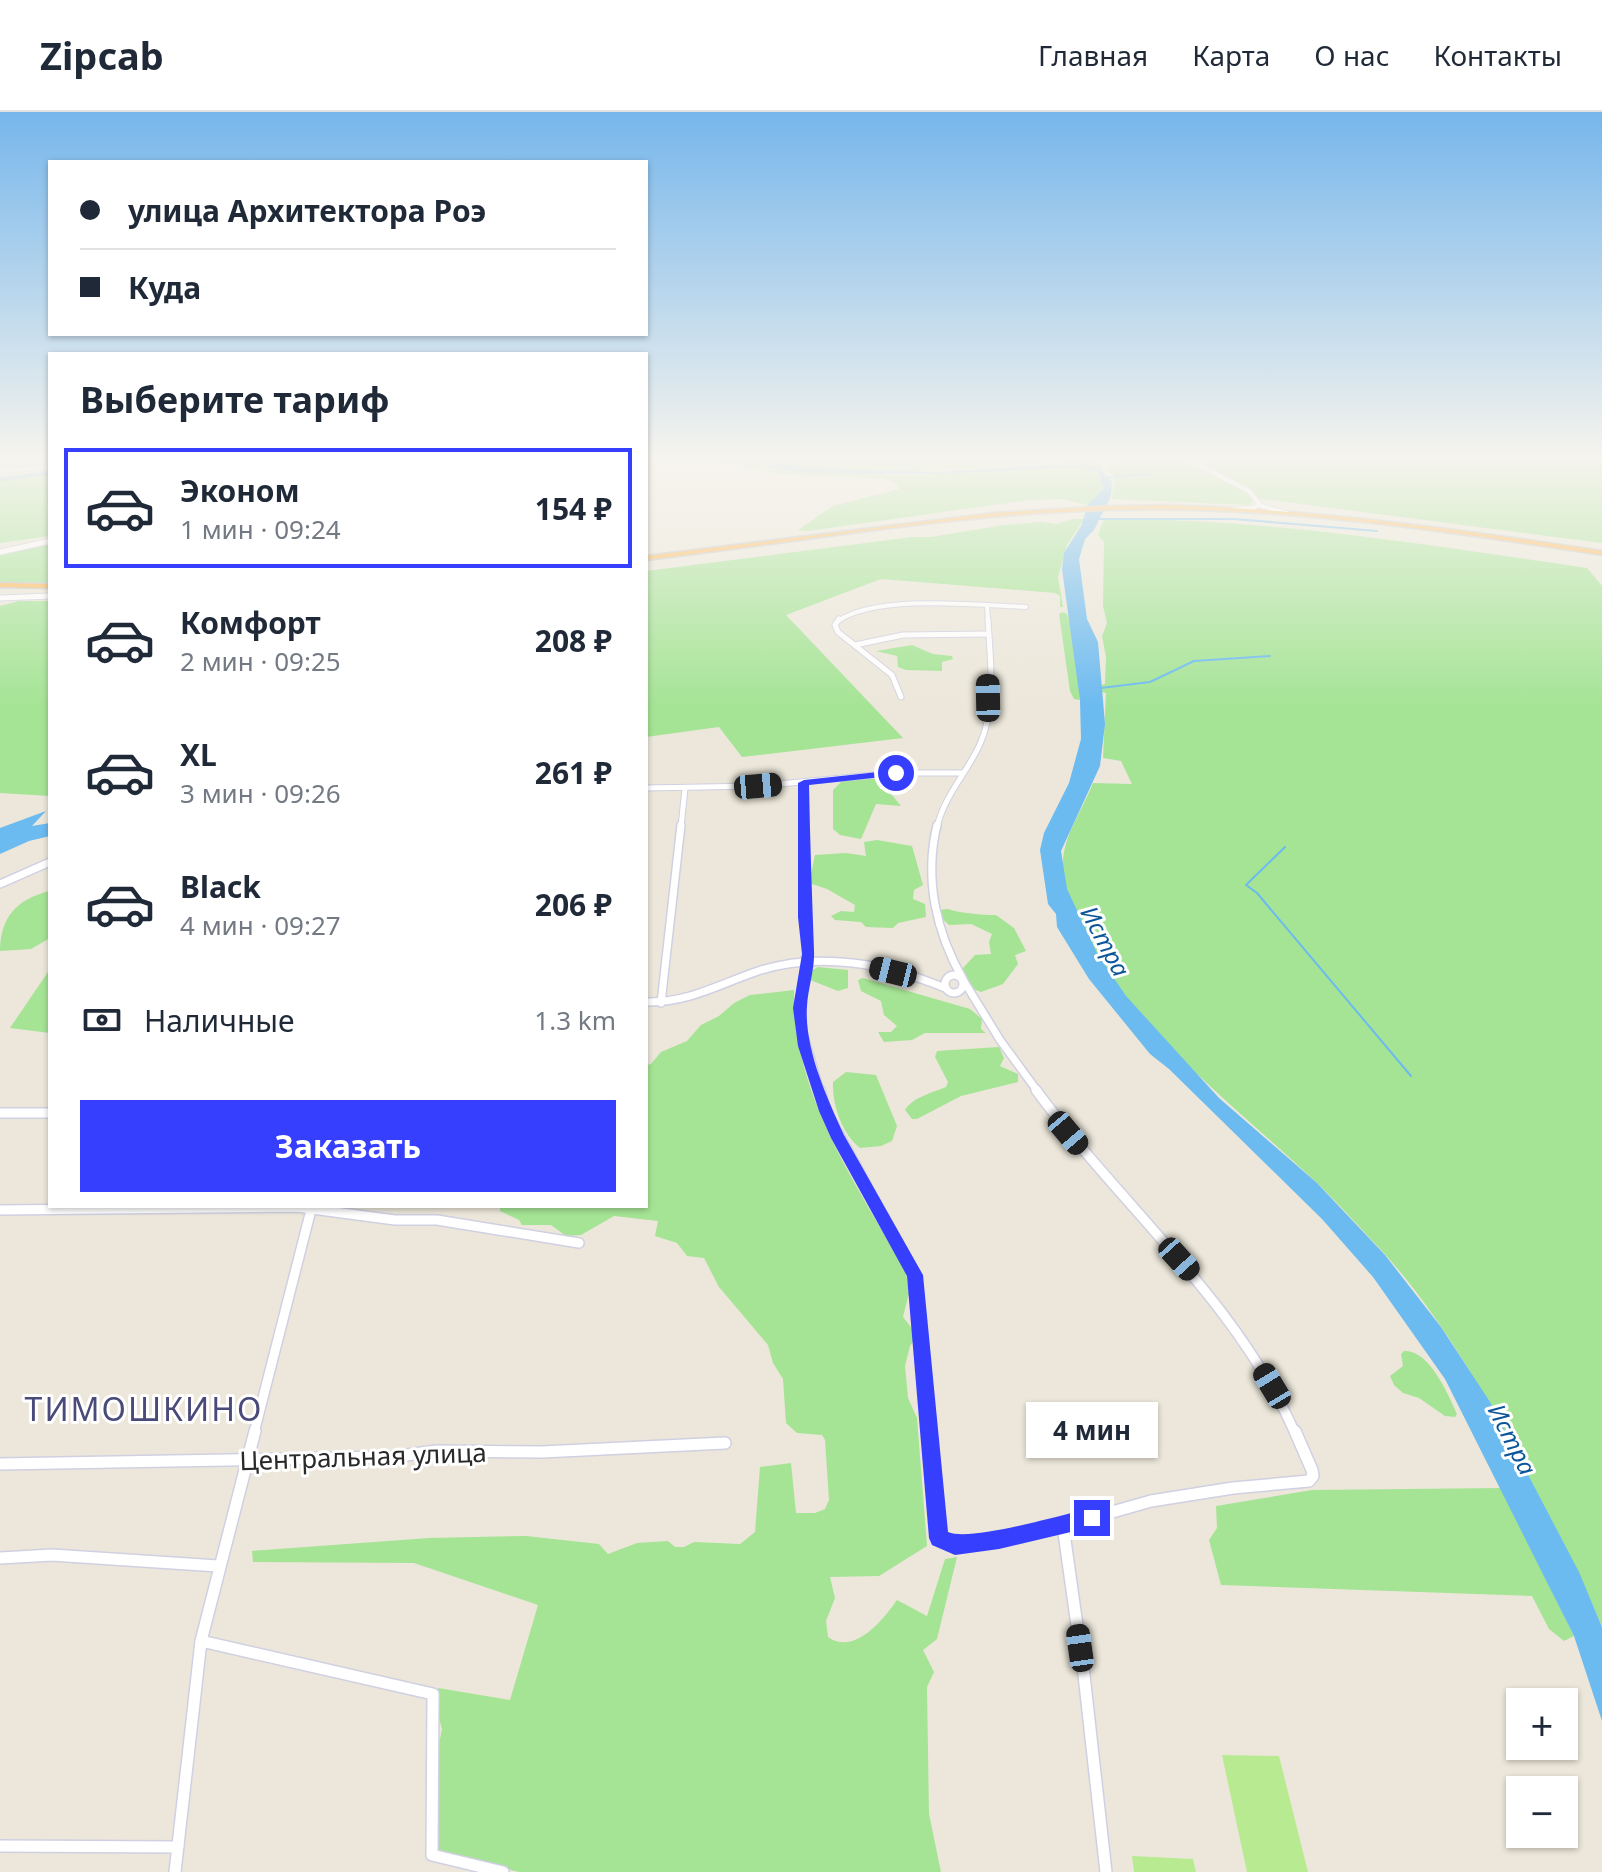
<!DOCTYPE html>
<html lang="ru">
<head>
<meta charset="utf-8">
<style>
	body { margin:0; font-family:"Noto Sans",sans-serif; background:#f6f6f7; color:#1f2937; height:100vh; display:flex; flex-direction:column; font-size:30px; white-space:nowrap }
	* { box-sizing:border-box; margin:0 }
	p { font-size:26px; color:#747a83 }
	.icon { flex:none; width:44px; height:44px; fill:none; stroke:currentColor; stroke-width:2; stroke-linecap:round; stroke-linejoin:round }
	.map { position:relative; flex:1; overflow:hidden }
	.side { position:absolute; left:48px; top:240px; width:600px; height:856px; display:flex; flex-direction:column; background:#fff; border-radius:0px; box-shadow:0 2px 6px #0004 }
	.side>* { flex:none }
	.top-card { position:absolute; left:48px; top:48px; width:600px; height:176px; border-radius:0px; box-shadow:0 2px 6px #0004; display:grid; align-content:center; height:176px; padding:0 32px; background:#fff }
	.fabs { position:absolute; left:1506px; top:1576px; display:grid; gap:16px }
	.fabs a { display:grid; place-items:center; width:72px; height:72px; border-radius:0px; background:#fff; box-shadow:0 2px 6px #0004; font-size:40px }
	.end { position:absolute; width:36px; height:36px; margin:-18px; border:10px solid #363ffd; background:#fff; box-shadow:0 0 0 4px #fff }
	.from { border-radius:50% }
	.bubble { position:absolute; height:56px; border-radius:0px; background:#fff; box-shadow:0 2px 6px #0004; font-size:26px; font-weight:700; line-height:56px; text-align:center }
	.car { position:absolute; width:24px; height:48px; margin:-24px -12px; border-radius:10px; box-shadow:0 0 6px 2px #0007; background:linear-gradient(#222 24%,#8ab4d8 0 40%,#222 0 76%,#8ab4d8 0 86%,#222 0) }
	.top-card b { display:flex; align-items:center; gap:28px; height:76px; font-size:30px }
	.top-card b+b { border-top:2px solid #e0e1e3 }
	.top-card i { width:20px; height:20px; background:#1f2937 }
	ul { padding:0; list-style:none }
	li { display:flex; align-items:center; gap:24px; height:120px; margin:0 16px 12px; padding:0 16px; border:4px solid transparent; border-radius:0px }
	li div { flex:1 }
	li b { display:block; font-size:30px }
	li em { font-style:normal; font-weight:700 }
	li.current { border-color:#363ffd }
	li>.icon { width:72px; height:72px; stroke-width:1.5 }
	h2 { padding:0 32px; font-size:36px; line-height:96px }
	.pay { display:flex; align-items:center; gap:20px; height:88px; padding:0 32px; font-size:30px }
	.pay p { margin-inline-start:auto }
	.action { display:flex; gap:16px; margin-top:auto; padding:16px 32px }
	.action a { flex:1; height:92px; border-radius:0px; background:#363ffd; color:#fff; font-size:32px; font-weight:700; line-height:92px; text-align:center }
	header { display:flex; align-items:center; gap:48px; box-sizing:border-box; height:112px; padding:0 40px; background:#fff; border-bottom:2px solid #e0e1e3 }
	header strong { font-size:38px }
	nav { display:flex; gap:44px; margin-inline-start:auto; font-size:28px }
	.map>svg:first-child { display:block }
</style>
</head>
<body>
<header>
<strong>Zipcab</strong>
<nav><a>Главная</a><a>Карта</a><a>О нас</a><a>Контакты</a></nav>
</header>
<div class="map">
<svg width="1602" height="1760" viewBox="0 0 1602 1760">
	<rect width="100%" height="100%" fill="#ece7da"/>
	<!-- green -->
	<g fill="#a5e495">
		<path d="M685 348H755L789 358 899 364 1075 355 1095 359 1104 376 1088 393 1060 387 1028 388 808 419 798 418 833 394 899 377 896 372 882 366 775 362 756 356Z"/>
		<path d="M770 348H1096L1103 353 1100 356 1056 351 906 360 797 355Z"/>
		<path d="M1121 348H1602V431L1255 386 1250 393 1112 387 1115 364 1104 356Z"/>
		<path d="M50 360V424L0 431V369Z"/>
		<path d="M1073 407H1084L1067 433 1058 465 1063 495H1060V484L1055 481 881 467 786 503 903 626 742 645 719 615 646 625V459L912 425H931L1004 413 1041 410 1056 412Z"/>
		<path d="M1104 407C1268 406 1427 433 1587 456L1602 474V1515C1582 1466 1557 1420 1533 1373 1490 1291 1445 1209 1383 1140 1361 1117 1339 1092 1316 1070 1226 985 1108 901 1067 778 1053 735 1078 709 1093 671L1132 672 1121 649 1103 646 1106 581 1102 580 1101 573 1105 572 1106 545 1102 524 1107 511 1103 494 1104 430 1098 423Z"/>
		<path d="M50 431V471L0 470V443Z"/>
		<path d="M19 489H50V684L0 681V494Z"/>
		<path d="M1063 500 1067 502 1073 519 1080 588 1074 587 1070 579 1059 502Z"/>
		<path d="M912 533 933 542 952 544 953 547 942 550V559L906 558 898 555 897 544 876 539Z"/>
		<path d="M863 667H879L901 694 876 692 861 727 840 723 833 717V678L842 669Z"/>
		<path d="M877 728 912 734 923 773 914 778 913 787 925 792 926 805 898 811 893 816 866 815 861 810 835 808 831 804 841 799 854 800 855 793 827 777 809 771 815 743 846 741 866 744 864 730Z"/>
		<path d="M50 779V826L31 837 0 839C0 805 17 787 50 779Z"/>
		<path d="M948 797C959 801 983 803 996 803L1014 816 1026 839 1015 843 1018 852 1003 872 981 880 971 876 963 856 975 843 991 842 989 830 992 822 971 812 949 813 938 803 939 798Z"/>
		<path d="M818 855 848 858V876L838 879 810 868 811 859Z"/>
		<path d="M50 857V921L10 916Z"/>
		<path d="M863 866 970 897 982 907 981 917 986 921H925L912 928 884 930 878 920H891L897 914 884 903 881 889 861 879 858 868Z"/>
		<path d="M794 878C792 982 857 1073 906 1160L909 1181 903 1205 917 1223 910 1234 905 1254 908 1286 917 1306 927 1434 879 1464 830 1465 835 1486 826 1509 828 1525C854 1544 883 1508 897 1488L927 1504 945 1447 957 1445 937 1527 923 1538 934 1560 927 1575 929 1702 941 1760H519L434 1739 437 1642 442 1617 434 1589 438 1576 510 1588 538 1493 414 1451 253 1450 252 1439 429 1426 526 1424 599 1432 608 1442 637 1431 668 1429 675 1435H684L694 1430 740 1432 755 1420 760 1355 791 1351 796 1401H815L825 1397 829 1388 825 1328 822 1323 797 1321 786 1311 783 1267 773 1251 768 1233 719 1175 704 1146 687 1144 677 1131 655 1124 658 1109 614 1104 581 1123 566 1124 551 1113H522L519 1108 500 1099V1094H646V953L651 952 661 940 687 929 701 913 719 904 734 891 750 883Z"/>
		<path d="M999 935 1004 946 1000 954 1018 962V970L961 984 917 1007H912L905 998C913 985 932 981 946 975L948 970 935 945 937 939Z"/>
		<path d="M846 960 876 963 897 1014 892 1029 881 1034 860 1036C842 1022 832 993 833 970Z"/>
		<path d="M1404 1239C1429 1237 1448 1282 1457 1302L1455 1305 1445 1304 1419 1286 1403 1281 1394 1273 1390 1264 1403 1254 1401 1242Z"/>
		<path d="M1501 1376 1574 1524 1564 1529 1549 1517 1532 1484 1221 1473 1209 1428 1217 1416 1216 1394 1312 1378Z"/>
	</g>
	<!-- pitch -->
	<g fill="#b8eb91">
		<path d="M1222 1643 1279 1644 1308 1760H1247Z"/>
		<path d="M1132 1744 1193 1747 1196 1760H1134Z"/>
	</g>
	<!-- water -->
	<g fill="#6bbaf0">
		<path d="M755 348 815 356 934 360 1076 351 1100 356 1112 370 1111 384 1094 418 1085 427 1079 447 1087 507 1098 530 1105 612 1100 654 1061 739 1067 777 1097 841 1126 884 1219 986 1317 1071 1385 1143 1441 1215 1490 1290 1579 1460 1602 1515V1609L1574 1524 1445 1267 1373 1165 1322 1107 1169 957 1150 942 1089 867 1057 815 1056 802 1048 792 1040 738 1044 721 1069 671 1081 627 1080 588 1062 457 1064 441 1081 414 1088 393 1104 376 1097 360 1075 355C994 360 915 364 834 361 810 360 775 362 755 348Z"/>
		<path d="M46 699 32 714 50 711V724L29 729 0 742V716Z"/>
	</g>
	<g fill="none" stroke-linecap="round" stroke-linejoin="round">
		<!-- stream -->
		<g stroke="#6bbaf0" stroke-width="2">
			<path d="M1108 365 1151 362"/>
			<path d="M1095 407H1235L1377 419"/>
			<path d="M1101 576 1150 570 1194 549 1270 544"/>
			<path d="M1285 735 1246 773 1257 781 1411 964"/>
		</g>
		<!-- river -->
		<path fill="#6bbaf0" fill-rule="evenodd" d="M50 359V363L0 369V365Z"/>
		<!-- minor-far4 casing -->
		<g stroke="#d0d0e2" stroke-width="6">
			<g id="minor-far4">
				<path d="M1189 348 1249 379 1261 394 1287 401"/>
				<path d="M0 359 50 355"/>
				<path d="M1235 397 1254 396 1259 392"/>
				<path d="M987 493 988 509"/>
				<path d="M838 509C877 482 978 493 1026 495"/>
			</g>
		</g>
		<!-- minor-far3 casing -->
		<g stroke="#d0d0e2" stroke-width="7">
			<g id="minor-far3">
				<path d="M839 507 835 513 838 520 892 563 901 585"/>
				<path d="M855 533 903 523 987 522"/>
				<path d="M804 671V715"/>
				<path d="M646 676 758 674 896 661H962"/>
				<path d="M681 715 685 676"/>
				<path d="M937 715C945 682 967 661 980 632 997 594 990 547 988 507"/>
			</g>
		</g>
		<!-- minor-far2 casing -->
		<g stroke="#d0d0e2" stroke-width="10">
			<g id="minor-far2">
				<path d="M804 713V805L808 842 800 896 801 914 820 980"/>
				<path d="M937 713C924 767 936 821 964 869"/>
				<path d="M0 772 50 750"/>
				<circle cx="954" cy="872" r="9"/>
				<path d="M965 871 1000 928 1038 980"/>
				<path d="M646 890C688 891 720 872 758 859 819 839 887 852 945 876"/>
				<path d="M661 891 681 713"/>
			</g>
		</g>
		<!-- minor-far1 casing -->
		<g stroke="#d0d0e2" stroke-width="12">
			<g id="minor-far1">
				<path d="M820 978 826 999 915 1163 929 1321"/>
				<path d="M1036 978C1121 1094 1236 1188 1295 1321"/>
				<path d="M0 1001H50"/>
				<path d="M0 1098 297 1095 395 1108H437L579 1131"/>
				<path d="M254 1321 312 1094"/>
			</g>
		</g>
		<!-- minor casing -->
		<g stroke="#d0d0e2" stroke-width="14">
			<g id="minor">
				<path d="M929 1319 939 1426 955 1433 1063 1414 1151 1389 1233 1376 1309 1369 1313 1364 1312 1358 1295 1319"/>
				<path d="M0 1352 391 1345 437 1339 542 1340 725 1331"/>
				<path d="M1063 1414 1084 1563 1106 1760"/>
				<path d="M0 1446 52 1443 218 1454"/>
				<path d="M201 1529 433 1582 432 1743 503 1760"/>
				<path d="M0 1734 178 1735"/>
				<path d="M175 1760 201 1529 255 1319"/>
			</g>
		</g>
		<!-- tertiary casing -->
		<g stroke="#d0d0e2" stroke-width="7">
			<g id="tertiary">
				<path d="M0 440 50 429"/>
				<path d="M0 486 50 484"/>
			</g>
		</g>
		<!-- motorway casing -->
		<g stroke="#c7c7c7" stroke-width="3">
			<g id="motorway">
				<path d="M1171 393C1316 398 1459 417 1602 439V443C1439 418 1274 393 1109 398 954 402 800 430 646 448V444L993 401 1109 394Z"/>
				<path d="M0 471 50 472V476L0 475Z"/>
			</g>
		</g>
		<!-- minor-far4 -->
		<use href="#minor-far4" stroke="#fff" stroke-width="4"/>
		<!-- minor-far3 -->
		<use href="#minor-far3" stroke="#fff" stroke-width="5"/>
		<!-- minor-far2 -->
		<use href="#minor-far2" stroke="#fff" stroke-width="7"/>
		<!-- minor-far1 -->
		<use href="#minor-far1" stroke="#fff" stroke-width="9"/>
		<!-- minor -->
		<use href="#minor" stroke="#fff" stroke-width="11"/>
		<!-- tertiary -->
		<use href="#tertiary" stroke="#fff" stroke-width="5"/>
		<!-- motorway -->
		<use href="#motorway" fill="#ffb652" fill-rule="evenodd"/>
	</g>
	<!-- sky -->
	<linearGradient id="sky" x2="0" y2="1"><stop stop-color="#76b6eb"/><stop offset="0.58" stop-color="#f6f4ee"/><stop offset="1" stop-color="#f6f4ee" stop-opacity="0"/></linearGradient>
	<rect width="1602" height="595" fill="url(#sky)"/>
	<!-- route -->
	<path fill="#363ffd" d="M896 658 901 661 900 663 809 673C810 729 812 784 814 839 815 857 808 876 807 894 804 936 827 986 844 1023L923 1163 948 1420C971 1430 1064 1402 1092 1396L1099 1399 1102 1406 1099 1412 1092 1415 999 1437 955 1443 932 1433 929 1426 907 1164 831 1026 819 999 798 934 793 896 802 842 798 805V671L804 668Z"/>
	<g text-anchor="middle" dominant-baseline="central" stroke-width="6" stroke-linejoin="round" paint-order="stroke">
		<!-- water labels -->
		<g font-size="24" font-style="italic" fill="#0b559b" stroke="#fff">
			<text transform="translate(1106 829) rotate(62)">Истра</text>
			<text transform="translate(1513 1327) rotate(63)">Истра</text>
		</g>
		<!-- near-street labels -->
		<g font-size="26" fill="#292929" stroke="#fff">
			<text transform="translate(363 1344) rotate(-2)">Центральная улица</text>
		</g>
		<!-- near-quarter labels -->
		<g font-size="32" letter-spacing="2" fill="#494a7a" stroke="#fff">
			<text x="144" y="1296">ТИМОШКИНО</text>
		</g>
	</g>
</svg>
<div class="fabs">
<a>+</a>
<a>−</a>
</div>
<i class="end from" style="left:896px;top:661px"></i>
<i class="end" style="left:1092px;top:1406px"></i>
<div class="bubble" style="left:1026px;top:1290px;width:132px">4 мин</div>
<i class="car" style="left:988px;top:586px;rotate:359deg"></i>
<i class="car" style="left:758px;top:674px;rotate:85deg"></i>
<i class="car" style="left:893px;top:860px;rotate:284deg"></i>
<i class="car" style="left:1068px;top:1021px;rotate:140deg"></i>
<i class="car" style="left:1179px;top:1147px;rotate:138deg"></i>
<i class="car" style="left:1272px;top:1274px;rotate:329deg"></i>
<i class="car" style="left:1080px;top:1536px;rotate:352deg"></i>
<div class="top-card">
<b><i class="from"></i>улица Архитектора Роэ</b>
<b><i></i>Куда</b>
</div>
<section class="side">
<h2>Выберите тариф</h2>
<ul>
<li class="current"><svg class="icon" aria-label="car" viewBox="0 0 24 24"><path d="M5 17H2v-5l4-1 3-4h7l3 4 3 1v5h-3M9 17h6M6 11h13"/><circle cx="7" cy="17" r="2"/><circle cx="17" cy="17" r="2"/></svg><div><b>Эконом</b><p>1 мин · 09:24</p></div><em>154 ₽</em></li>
<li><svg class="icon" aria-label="car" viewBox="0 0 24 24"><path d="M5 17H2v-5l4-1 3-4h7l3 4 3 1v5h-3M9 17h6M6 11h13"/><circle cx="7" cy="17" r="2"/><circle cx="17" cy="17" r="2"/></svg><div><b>Комфорт</b><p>2 мин · 09:25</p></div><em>208 ₽</em></li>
<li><svg class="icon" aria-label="car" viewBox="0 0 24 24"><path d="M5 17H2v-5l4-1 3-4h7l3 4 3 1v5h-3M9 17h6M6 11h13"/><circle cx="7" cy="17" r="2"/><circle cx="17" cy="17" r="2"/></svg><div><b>XL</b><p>3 мин · 09:26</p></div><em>261 ₽</em></li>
<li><svg class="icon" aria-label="car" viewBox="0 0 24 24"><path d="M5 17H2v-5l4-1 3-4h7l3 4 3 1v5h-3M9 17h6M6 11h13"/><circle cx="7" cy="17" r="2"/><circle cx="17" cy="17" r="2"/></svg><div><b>Black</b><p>4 мин · 09:27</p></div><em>206 ₽</em></li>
</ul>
<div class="pay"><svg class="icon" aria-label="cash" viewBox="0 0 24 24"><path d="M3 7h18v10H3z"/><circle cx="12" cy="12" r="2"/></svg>Наличные<p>1.3 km</p></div>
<div class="action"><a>Заказать</a></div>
</section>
</div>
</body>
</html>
